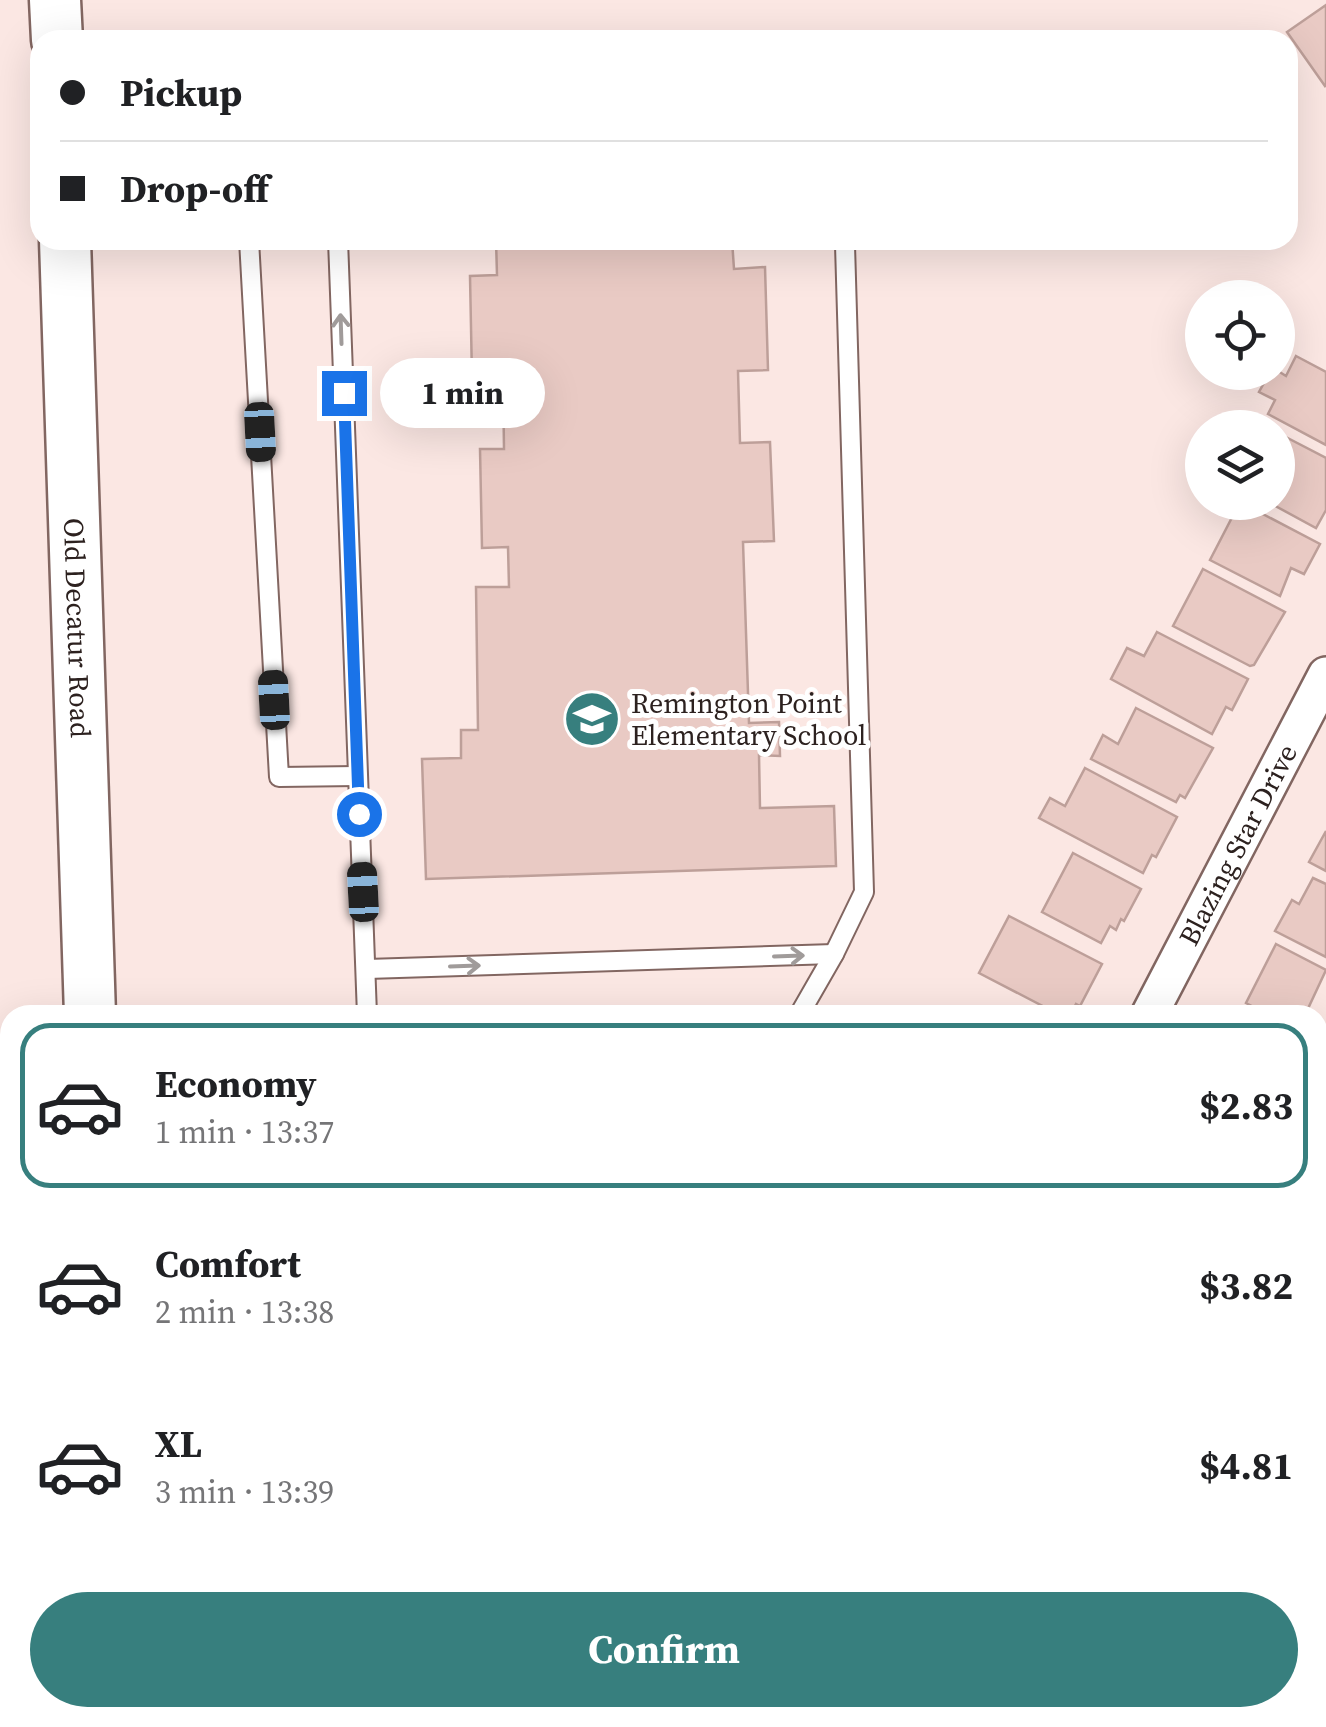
<!DOCTYPE html>
<html lang="en">
<head>
<meta charset="utf-8">
<style>
	body { margin:0; font-family:"Source Serif 4",serif; background:#f2f2f2; color:#202124; height:100vh; display:flex; flex-direction:column; font-size:38px; white-space:nowrap }
	* { box-sizing:border-box; margin:0 }
	p { font-size:32px; color:#757577 }
	.icon { flex:none; width:55px; height:55px; fill:none; stroke:currentColor; stroke-width:2; stroke-linecap:round; stroke-linejoin:round }
	.map { position:relative; flex:1; overflow:hidden }
	.side { position:absolute; left:0px; top:1005px; width:1328px; height:722px; display:flex; flex-direction:column; background:#fff; border-radius:30px 30px 0 0; box-shadow:0 10px 40px #0002 }
	.side>* { flex:none }
	.banner { position:absolute; left:30px; top:30px; width:1268px; height:220px; border-radius:30px; box-shadow:0 10px 40px #0002; display:grid; align-content:center; height:220px; padding:0 30px; background:#fff }
	.fabs { position:absolute; left:1185px; top:280px; display:grid; gap:20px }
	.fabs a { display:grid; place-items:center; width:110px; height:110px; border-radius:50%; background:#fff; box-shadow:0 10px 40px #0002; font-size:50px }
	.end { position:absolute; width:45px; height:45px; margin:-22px; border:12px solid #1a73e8; background:#fff; box-shadow:0 0 0 5px #fff }
	.from { border-radius:50% }
	.bubble { position:absolute; height:70px; border-radius:35px; background:#fff; box-shadow:0 10px 40px #0002; font-size:32px; font-weight:700; line-height:70px; text-align:center }
	.car { position:absolute; width:30px; height:60px; margin:-30px -15px; border-radius:12px; box-shadow:0 0 8px 2px #0007; background:linear-gradient(#222 24%,#8ab4d8 0 40%,#222 0 76%,#8ab4d8 0 86%,#222 0) }
	.banner b { display:flex; align-items:center; gap:35px; height:95px; font-size:38px }
	.banner b+b { border-top:2px solid #e0e0e0 }
	.banner i { width:25px; height:25px; background:#202124 }
	ul { padding:18px 0 0; list-style:none }
	li { display:flex; align-items:center; gap:30px; height:165px; margin:0 20px 15px; padding:0 10px; border:5px solid transparent; border-radius:30px }
	li div { flex:1 }
	li b { display:block; font-size:38px }
	li em { font-style:normal; font-weight:700 }
	li.on { border-color:#377f7e }
	li>.icon { width:90px; height:90px; stroke-width:1.5 }
	.cta { display:flex; gap:20px; margin-top:auto; padding:20px 30px }
	.cta a { flex:1; height:115px; border-radius:60px; background:#377f7e; color:#fff; font-size:40px; font-weight:700; line-height:115px; text-align:center }
	.map>svg:first-child { display:block }
</style>
</head>
<body>
<div class="map">
<svg width="1326" height="1727" viewBox="0 0 1326 1727">
	<rect width="100%" height="100%" fill="#fbe7e3"/>
	<!-- building -->
	<g fill="#e9cac4" stroke="#bd9f99" stroke-width="2.5">
		<path d="M1326 5V85L1325 86 1287 32Z"/>
		<path d="M496 240H732L734 269 765 267 768 370 738 371 740 443 770 442 774 541 743 542 749 723 779 722 780 756 759 755 760 808 834 806 836 866 426 879 422 759 461 758V730H478L476 587H509L508 547 482 548 480 449H504L503 378H472L470 276 497 275Z"/>
		<path d="M1296 356 1326 372V445L1268 414 1275 400 1259 392 1270 372 1278 371 1286 376Z"/>
		<path d="M1278 433 1326 458V510L1316 528 1268 502H1278Z"/>
		<path d="M1240 502 1320 544 1304 574 1291 568 1280 596 1210 560Z"/>
		<path d="M1203 569 1285 612 1254 665 1250 666 1173 626Z"/>
		<path d="M1157 632 1248 679 1232 710 1226 707 1212 734 1111 679 1127 648 1144 656Z"/>
		<path d="M1136 708 1213 748 1185 798 1180 795 1176 802 1091 759 1103 735 1118 744Z"/>
		<path d="M1085 768 1177 817 1156 857 1152 855 1143 873 1039 818 1050 798 1065 806Z"/>
		<path d="M1326 831V871L1309 862Z"/>
		<path d="M1073 853 1141 889 1124 921 1121 919 1116 930 1110 926 1101 943 1042 912Z"/>
		<path d="M1313 878 1326 884V957L1275 931 1292 900 1299 904Z"/>
		<path d="M1009 916 1102 964 1080 1006 1076 1004 1070 1015H1060L979 973Z"/>
		<path d="M1276 944 1326 970 1305 1015H1269L1246 1003Z"/>
		<path d="M1326 1235V1337L1318 1331V1247Z"/>
		<path d="M1318 1425 1326 1432V1515L1318 1508Z"/>
		<path d="M422 1718H507L519 1727H415Z"/>
		<path d="M686 1718H750L743 1727H698Z"/>
		<path d="M1114 1718H1159L1152 1727H1127Z"/>
		<path d="M1178 1718H1260L1253 1727H1171Z"/>
	</g>
	<g fill="none" stroke-linecap="round" stroke-linejoin="round">
		<!-- lane casing -->
		<g stroke="#826661" stroke-width="22">
			<g id="lane">
				<path d="M249 240 279 777 357 776"/>
				<path d="M338 240 367 1015"/>
				<path d="M367 969 834 954"/>
				<path d="M799 1015 834 954 864 892 845 245 840 240"/>
				<path d="M329 1718 341 1727"/>
				<path d="M870 1718 882 1727"/>
			</g>
		</g>
		<!-- street casing -->
		<g stroke="#826661" stroke-width="40">
			<g id="street">
				<path id="s1" d="M1149 1015 1326 675"/>
				<path d="M1318 1112 1326 1119"/>
				<path d="M1318 1647 1326 1653"/>
				<path d="M593 1718 605 1727"/>
			</g>
		</g>
		<!-- secondary casing -->
		<g stroke="#826661" stroke-width="55">
			<g id="secondary">
				<path d="M55 0 57 40"/>
				<path id="s2" d="M65 240 90 1015"/>
				<path d="M91 1718V1727"/>
			</g>
		</g>
		<!-- lane -->
		<use href="#lane" stroke="#fff" stroke-width="18"/>
		<!-- street -->
		<use href="#street" stroke="#fff" stroke-width="35"/>
		<!-- secondary -->
		<use href="#secondary" stroke="#fff" stroke-width="50"/>
	</g>
	<!-- one-way arrows -->
	<defs><path id="oneway-shaft" d="M-6 0H5M1.5-3L5.5 0L1.5 3" fill="none" stroke-width="1.6" stroke-linecap="round" stroke-linejoin="round" transform="scale(2.5)"/></defs>
	<g stroke="#a09b9a">
		<use href="#oneway-shaft" transform="translate(341 329) rotate(-92)"/>
		<use href="#oneway-shaft" transform="translate(789 956) rotate(-2)"/>
		<use href="#oneway-shaft" transform="translate(465 966) rotate(-2)"/>
	</g>
	<g fill="none" stroke-linecap="round" stroke-linejoin="round">
		<!-- route -->
		<path stroke="#1a73e8" stroke-width="12" d="M344 393 359 814"/>
	</g>
	<!-- icons -->
	<defs>
		<g id="school-disc" transform="scale(2.875)"><circle r="9.5" fill="#377f7e" stroke="#fff"/><path d="M0-5L7-2L0 1L-7-2ZM-4 1L0 2.5L4 1V4Q0 6-4 4Z" fill="#fff"/></g>
	</defs>
	<g fill-rule="evenodd">
		<use href="#school-disc" x="592" y="719"/>
	</g>
	<g text-anchor="middle" dominant-baseline="central" stroke-width="10" stroke-linejoin="round" paint-order="stroke">
		<!-- street labels -->
		<g font-size="28" fill="#2c211f" stroke="#fff">
			<text stroke="none"><textPath href="#s2" startOffset="388">Old Decatur Road</textPath></text>
			<text stroke="none"><textPath href="#s1" startOffset="192">Blazing Star Drive</textPath></text>
		</g>
		<!-- poi labels -->
		<g font-size="28" fill="#2c211f" stroke="#fff" text-anchor="start">
			<text x="631" y="703">Remington Point<tspan x="631" dy="32">Elementary School</tspan></text>
		</g>
	</g>
</svg>
<div class="fabs">
<a><svg class="icon" aria-label="locate" viewBox="0 0 24 24"><circle cx="12" cy="12" r="6"/><path d="M12 2v4M12 18v4M2 12h4M18 12h4"/></svg></a>
<a><svg class="icon" aria-label="layers" viewBox="0 0 24 24"><path d="M12 4l9 5-9 5-9-5zM3 14l9 5 9-5"/></svg></a>
</div>
<i class="end from" style="left:359px;top:814px"></i>
<i class="end" style="left:344px;top:393px"></i>
<div class="bubble" style="left:380px;top:358px;width:165px">1 min</div>
<i class="car" style="left:260px;top:432px;rotate:177deg"></i>
<i class="car" style="left:274px;top:700px;rotate:357deg"></i>
<i class="car" style="left:363px;top:892px;rotate:357deg"></i>
<div class="banner">
<b><i class="from"></i>Pickup</b>
<b><i></i>Drop-off</b>
</div>
<section class="side">
<ul>
<li class="on"><svg class="icon" aria-label="car" viewBox="0 0 24 24"><path d="M5 17H2v-5l4-1 3-4h7l3 4 3 1v5h-3M9 17h6M6 11h13"/><circle cx="7" cy="17" r="2"/><circle cx="17" cy="17" r="2"/></svg><div><b>Economy</b><p>1 min · 13:37</p></div><em>$2.83</em></li>
<li><svg class="icon" aria-label="car" viewBox="0 0 24 24"><path d="M5 17H2v-5l4-1 3-4h7l3 4 3 1v5h-3M9 17h6M6 11h13"/><circle cx="7" cy="17" r="2"/><circle cx="17" cy="17" r="2"/></svg><div><b>Comfort</b><p>2 min · 13:38</p></div><em>$3.82</em></li>
<li><svg class="icon" aria-label="car" viewBox="0 0 24 24"><path d="M5 17H2v-5l4-1 3-4h7l3 4 3 1v5h-3M9 17h6M6 11h13"/><circle cx="7" cy="17" r="2"/><circle cx="17" cy="17" r="2"/></svg><div><b>XL</b><p>3 min · 13:39</p></div><em>$4.81</em></li>
</ul>
<div class="cta"><a>Confirm</a></div>
</section>
</div>
</body>
</html>
